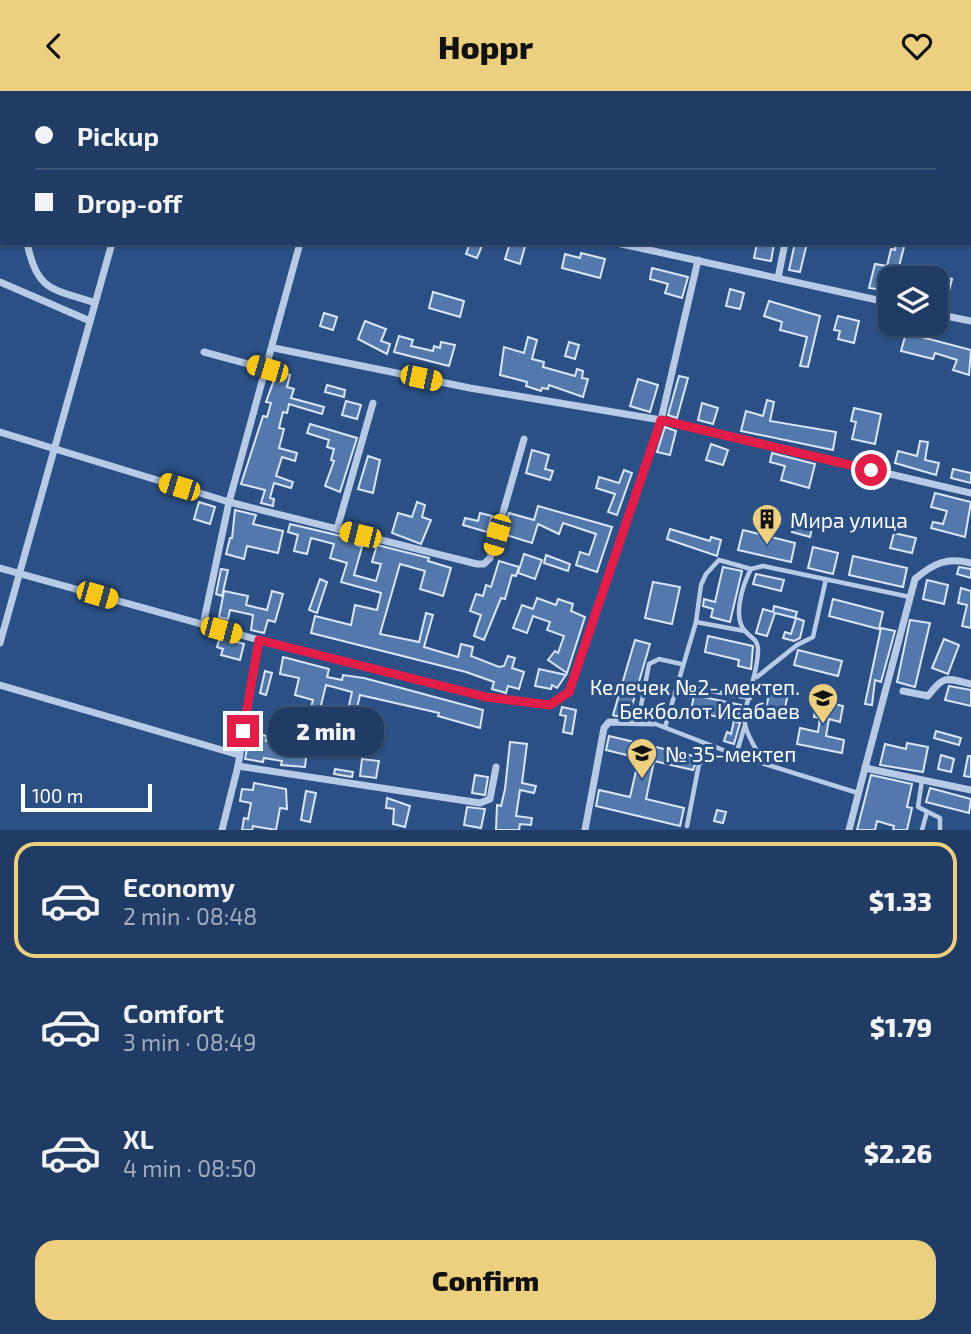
<!DOCTYPE html>
<html lang="en">
<head>
<meta charset="utf-8">
<style>
	body { margin:0; font-family:"Exo 2",sans-serif; background:#2d476d; color:#f1f3f6; height:100vh; display:flex; flex-direction:column; font-size:26px; white-space:nowrap }
	* { box-sizing:border-box; margin:0 }
	p { font-size:23px; color:#a2adbf }
	.icon { flex:none; width:38px; height:38px; fill:none; stroke:currentColor; stroke-width:2; stroke-linecap:round; stroke-linejoin:round }
	.map { position:relative; height:739px; overflow:hidden }
	.side { display:flex; flex-direction:column; background:#203c64; flex:1 }
	.side>* { flex:none }
	.hud { position:absolute; left:0px; top:0px; width:971px; height:154px; box-shadow:0 2px 5px #0004,0 0 0 2px #3d5678; display:grid; align-content:center; height:154px; padding:0 35px; background:#203c64 }
	.fabs { position:absolute; left:878px; top:175px; display:grid; gap:14px }
	.fabs a { display:grid; place-items:center; width:70px; height:70px; border-radius:14px; background:#203c64; box-shadow:0 2px 5px #0004,0 0 0 2px #3d5678; font-size:35px }
	.scale { position:absolute; left:21px; bottom:18px; width:131px; box-sizing:border-box; padding-left:7px; border:4px solid #fff; border-top:0; font-size:19px; line-height:24px; white-space:nowrap; color:#fff; -webkit-text-stroke:5px #2b5085; paint-order:stroke }
	.end { position:absolute; width:32px; height:32px; margin:-16px; border:9px solid #e11d48; background:#fff; box-shadow:0 0 0 4px #fff }
	.from { border-radius:50% }
	.bubble { position:absolute; height:49px; border-radius:21px; background:#203c64; box-shadow:0 2px 5px #0004,0 0 0 2px #3d5678; font-size:23px; font-weight:800; line-height:49px; text-align:center }
	.car { position:absolute; width:21px; height:42px; margin:-21px -10px; border-radius:9px; box-shadow:0 0 5px 2px #0007; background:linear-gradient(#f5c518 24%,#345 0 40%,#f5c518 0 76%,#345 0 86%,#f5c518 0) }
	.hud b { display:flex; align-items:center; gap:24px; height:66px; font-size:26px }
	.hud b+b { border-top:2px solid #3d5678 }
	.hud i { width:18px; height:18px; background:#f1f3f6 }
	ul { padding:12px 0 0; list-style:none }
	li { display:flex; align-items:center; gap:21px; height:116px; margin:0 14px 10px; padding:0 21px; border:4px solid transparent; border-radius:21px }
	li div { flex:1 }
	li b { display:block; font-size:26px }
	li em { font-style:normal; font-weight:800 }
	li.active { border-color:#edd07f }
	li>.icon { width:63px; height:63px; stroke-width:1.5 }
	.action { display:flex; gap:14px; margin-top:auto; padding:14px 35px }
	.action a { flex:1; height:80px; border-radius:21px; background:#edd07f; color:#111; font-size:28px; font-weight:800; line-height:80px; text-align:center }
	header { display:flex; justify-content:space-between; align-items:center; height:91px; padding:0 35px; background:#edd07f; color:#111; font-size:32px; font-weight:800 }
	.map>svg:first-child { display:block }
</style>
</head>
<body>
<header><svg class="icon" aria-label="back" viewBox="0 0 24 24"><path d="M15 5l-7 7 7 7"/></svg>Hoppr<svg class="icon" aria-label="heart" viewBox="0 0 24 24"><path d="M12 20l-8-8c-3-5 5-10 8-4 3-6 11-1 8 4z"/></svg></header>
<div class="map">
<svg width="971" height="739" viewBox="0 0 971 739">
	<rect width="100%" height="100%" fill="#2b5085"/>
	<!-- building -->
	<g fill="#5379ac" stroke="#dae6f6" stroke-width="2">
		<path d="M470 152H483L477 167 466 163Z"/>
		<path d="M510 152H526L520 173 505 168Z"/>
		<path d="M757 152 774 153 771 170 754 167Z"/>
		<path d="M795 152H807L800 181 789 179Z"/>
		<path d="M896 152H905L896 187H891V200L869 197 875 173 887 175 891 158 895 159Z"/>
		<path d="M581 162 605 168 600 187 562 177 565 163 580 167Z"/>
		<path d="M652 177 688 186 682 207 665 202 668 193 650 188Z"/>
		<path d="M936 184 952 188 946 212 936 209Z"/>
		<path d="M730 198 744 202 740 218 726 215Z"/>
		<path d="M433 201 464 210 460 226 429 217Z"/>
		<path d="M769 210 820 225 808 276 800 275 807 246 780 239 782 231 764 225Z"/>
		<path d="M324 222 337 226 333 239 320 235Z"/>
		<path d="M838 225 859 230 854 252 838 248 840 240 834 239Z"/>
		<path d="M365 230 386 238 381 250 390 253 387 263 358 248Z"/>
		<path d="M906 242 971 259 969 284 953 279 957 269 935 262 933 268 901 260Z"/>
		<path d="M399 245 413 249 411 255 433 260 434 255 440 257 441 251 455 254 449 275 394 261Z"/>
		<path d="M528 246 537 249 532 268 544 271 543 276 575 285 577 278 583 280 582 287 588 288 583 306 549 294 548 298 542 297 541 300 526 295 527 291 500 284 504 256 524 262Z"/>
		<path d="M569 251 579 254 575 268 565 265Z"/>
		<path d="M273 276 290 284 287 296 294 298 291 307 324 316 322 323 289 313 287 322 283 321 279 337 284 338 279 357 297 362 295 370 282 366 276 385 293 391 291 397 274 392 270 407 274 408 273 415 261 412 265 399 241 393 263 325 267 326 271 312 266 311 274 289 269 287Z"/>
		<path d="M679 285 688 287 677 327 668 324Z"/>
		<path d="M638 288 658 294 650 321 630 315Z"/>
		<path d="M327 294 345 299 344 306 325 301Z"/>
		<path d="M767 309 774 311 770 330 836 341 833 359 741 340 746 320 763 325Z"/>
		<path d="M346 310 361 314 357 328 342 324Z"/>
		<path d="M702 312 718 317 713 333 698 329Z"/>
		<path d="M854 317 881 323 875 353 852 348 856 331 851 330Z"/>
		<path d="M310 333 357 347 340 401 325 395 334 370 331 369 334 358 327 356 329 349 307 342Z"/>
		<path d="M665 336 676 340 670 364 657 361Z"/>
		<path d="M920 350 928 351 925 369 939 372 936 384 895 372 898 360 917 365Z"/>
		<path d="M711 353 728 359 723 374 706 369Z"/>
		<path d="M532 359 549 364 545 378 553 380 550 389 526 382Z"/>
		<path d="M772 362 815 373 809 397 781 389 785 375 770 371Z"/>
		<path d="M368 365 380 369 373 402 358 398Z"/>
		<path d="M953 378 971 382V392L951 387Z"/>
		<path d="M624 379 632 382 617 424 608 421 615 403 596 397 599 386 619 392Z"/>
		<path d="M935 402 971 411 965 446 931 437 933 431 943 433 947 420 931 416Z"/>
		<path d="M199 411 215 416 210 433 194 428Z"/>
		<path d="M417 411 425 414 422 426 431 429 421 453 392 442 398 422 412 426Z"/>
		<path d="M538 415 612 436 597 481 576 474 580 461 589 464 596 443 563 432 559 443 538 433 532 452 503 443 509 422 534 429Z"/>
		<path d="M235 419 256 424 253 433 283 440 278 462 247 455 244 468 226 463 230 447H232Z"/>
		<path d="M480 422 492 425 487 441 463 434 465 427 478 430Z"/>
		<path d="M795 432 812 437 810 446 792 441Z"/>
		<path d="M290 433 358 449 356 454 362 456 354 484 376 490 381 473 372 471 377 454 429 467 428 470 451 477 443 505 420 498 425 480 400 473 380 543 419 551 426 522 433 524 424 556 458 566 461 553 473 556 471 565 499 576 504 575 508 565 515 567 512 577 524 581 519 598 508 595 506 602 492 598 494 591 466 581 311 542 315 525 351 534 355 514 377 519 381 502 341 491 347 472 330 467 334 453 311 447 307 463 294 460 298 444 288 441Z"/>
		<path d="M670 438 710 450 711 446 721 449 717 465 667 448Z"/>
		<path d="M743 439 795 452 791 471 738 459Z"/>
		<path d="M894 442 916 447 912 462 890 457Z"/>
		<path d="M813 456 838 462 833 483 808 477Z"/>
		<path d="M524 463 542 469 535 488 518 482Z"/>
		<path d="M546 464 570 473 568 480 544 472Z"/>
		<path d="M853 465 907 477 903 496 849 484Z"/>
		<path d="M499 470 519 476 516 485 512 484 505 508 501 507 484 549 474 545 481 524 470 520 476 503 483 505 486 494 491 496Z"/>
		<path d="M723 476 742 480 730 531 711 526 713 518 703 515 704 508 715 511Z"/>
		<path d="M959 476 971 478V487L957 483Z"/>
		<path d="M221 478 228 479 222 505 216 503Z"/>
		<path d="M756 483 784 489 781 500 753 493Z"/>
		<path d="M320 488 327 491 317 522 309 519Z"/>
		<path d="M927 489 948 494 944 513 923 508Z"/>
		<path d="M653 491 680 496 672 533 645 527Z"/>
		<path d="M961 497 971 500V537L962 535 967 514 958 512Z"/>
		<path d="M224 500 248 505 246 514 267 519 272 500 283 503 275 531 268 529 264 542 251 539 253 524 230 519 228 528 219 526Z"/>
		<path d="M537 507 556 514 558 508 573 513 571 520 585 526 567 582 548 569 555 560 558 562 564 545 547 539 550 531 533 525 527 542 513 537 522 514 533 518Z"/>
		<path d="M833 508 883 521 879 538 829 525Z"/>
		<path d="M774 515 797 521 795 527 775 522 767 545 756 542 763 518 773 521Z"/>
		<path d="M796 527 804 530 800 547 794 550 783 547 785 541 791 543Z"/>
		<path d="M910 529 930 532 915 596 897 591Z"/>
		<path d="M881 537 895 540 881 591 875 589 872 614 865 613Z"/>
		<path d="M708 545 753 555 751 578 738 575 739 569 705 561Z"/>
		<path d="M220 546 244 553 240 569 221 564 223 558 217 556Z"/>
		<path d="M944 548 959 554 948 583 932 577Z"/>
		<path d="M635 549 650 553 629 625H615L613 624Z"/>
		<path d="M798 559 842 570 838 585 794 574Z"/>
		<path d="M283 566 329 578 327 586 342 589 343 584 364 587 483 619 480 637 438 625 439 622 360 604 354 629 346 627 352 601 326 594 319 622 310 620 313 609 295 604 299 587 280 583Z"/>
		<path d="M539 578 566 584 557 597 552 594 551 598 535 595Z"/>
		<path d="M265 580 272 582 266 604 260 602Z"/>
		<path d="M771 595 789 599 783 625 765 621Z"/>
		<path d="M949 595 971 599V615L945 609Z"/>
		<path d="M694 604 741 614 737 630 691 620Z"/>
		<path d="M817 609 843 615 840 631 829 628 826 645 844 649 842 662 797 653 800 637 818 641 820 627 814 626Z"/>
		<path d="M562 616 576 619 572 643 563 641 566 625 560 624Z"/>
		<path d="M734 630 740 632 734 653 724 650 727 641 731 643Z"/>
		<path d="M285 639 309 641 305 676 281 674 282 670 264 667 263 671 245 668 250 642 267 645 266 650 283 652Z"/>
		<path d="M936 640 961 647 959 654 934 647Z"/>
		<path d="M609 645 698 666 693 679 654 670 646 708 684 717 680 735 596 715 599 699 630 706 639 667 606 659Z"/>
		<path d="M510 651 527 653 522 692 536 695 534 702 520 699 516 725 532 727 531 734 520 733 519 739H496L497 714 501 715 505 698Z"/>
		<path d="M907 652 928 656 923 681 880 674 885 653 906 658Z"/>
		<path d="M941 664 954 668 951 681 938 678Z"/>
		<path d="M968 665H971V686L964 685Z"/>
		<path d="M362 668 379 670 376 687 360 685Z"/>
		<path d="M335 678 353 681 352 686 334 683Z"/>
		<path d="M475 684 488 686 485 704 472 702Z"/>
		<path d="M871 684 912 693 907 716 912 717 907 739H893L894 735 877 730 875 739H857Z"/>
		<path d="M254 692 286 698 287 718 280 717 276 739 253 735 252 739H242L244 727 248 728 251 712 240 710 242 698 253 699Z"/>
		<path d="M930 697 971 708 969 722 926 711Z"/>
		<path d="M306 700 316 702 310 731 301 729Z"/>
		<path d="M387 707 410 715 405 736 393 733 394 718 386 717Z"/>
		<path d="M467 716 485 718 481 737 464 734Z"/>
		<path d="M717 719 726 721 723 732 714 730Z"/>
	</g>
	<g fill="none" stroke-linecap="round" stroke-linejoin="round">
		<!-- lane -->
		<g stroke="#b7cbe7" stroke-width="4.5">
			<path d="M696 531 745 540"/>
			<path d="M681 573 659 568 649 573 641 615 653 632 736 664 858 702"/>
			<path d="M757 586 797 554 813 546 826 488"/>
			<path d="M676 594 750 607"/>
			<path d="M665 636 696 531 701 494 706 483 719 469 751 478"/>
			<path d="M764 673C759 662 747 646 745 633 743 611 759 583 758 557 757 548 751 547 745 540 732 526 743 493 751 478L763 475 910 506"/>
			<path d="M922 689 918 716 940 727V739"/>
			<path d="M687 735 699 673 710 666 736 664 745 634"/>
			<path d="M922 739 927 721"/>
		</g>
		<!-- street -->
		<g stroke="#b7cbe7" stroke-width="7">
			<path d="M563 0 571 2"/>
			<path d="M156 2 157 0"/>
			<path d="M527 2 528 0"/>
			<path d="M815 2V0"/>
			<path d="M0 11H2"/>
			<path d="M970 92 971 93"/>
			<path d="M617 152 891 212"/>
			<path d="M28 156C38 202 55 198 95 212"/>
			<path d="M778 187 785 152"/>
			<path d="M0 191 90 230"/>
			<path d="M936 223 971 230"/>
			<path d="M274 257 470 297 661 329 971 402"/>
			<path d="M204 261 267 278"/>
			<path d="M0 341 229 411 477 473H484L490 467 524 348"/>
			<path d="M337 438 373 312"/>
			<path d="M0 477 259 549 486 606 550 614 569 601 661 329 698 169"/>
			<path d="M203 534 229 411 300 152"/>
			<path d="M0 552 112 152"/>
			<path d="M0 594 239 664"/>
			<path d="M903 600 928 605C944 584 945 587 971 593"/>
			<path d="M238 675 480 712 490 708 496 676"/>
			<path d="M865 677 915 488C934 472 947 466 971 472"/>
			<path d="M222 739 238 675 259 549"/>
			<path d="M585 739 604 637 609 631 653 632"/>
			<path d="M849 739 865 677 971 699"/>
		</g>
	</g>
	<g fill="none" stroke-linecap="round" stroke-linejoin="round">
		<!-- route -->
		<path stroke="#e11d48" stroke-width="9" d="M243 640 259 549 486 606 550 614 569 601 661 329 871 379"/>
	</g>
	<!-- icons -->
	<defs>
		<g id="building-pin" transform="scale(1.575)"><path d="M0 17L-7.5 6A9.5 9.5 0 1 1 7.5 6Z" fill="#edd07f" stroke="#2b5085"/><path d="M-4-6H4V6H1V3H-1V6H-4ZM-2.5-4.3h1.7v1.8h-1.7ZM.8-4.3h1.7v1.8H.8ZM-2.5-1h1.7V.8h-1.7ZM.8-1h1.7V.8H.8Z" fill="#111"/></g>
		<g id="school-pin" transform="scale(1.575)"><path d="M0 17L-7.5 6A9.5 9.5 0 1 1 7.5 6Z" fill="#edd07f" stroke="#2b5085"/><path d="M0-5L7-2L0 1L-7-2ZM-4 1L0 2.5L4 1V4Q0 6-4 4Z" fill="#111"/></g>
	</defs>
	<g fill-rule="evenodd">
		<use href="#building-pin" x="767" y="428"/>
		<use href="#school-pin" x="823" y="607"/>
		<use href="#school-pin" x="642" y="662"/>
	</g>
	<g text-anchor="middle" dominant-baseline="central" stroke-width="6" stroke-linejoin="round" paint-order="stroke">
		<!-- poi labels -->
		<g font-size="21" fill="#fff" stroke="#2b5085" text-anchor="start">
			<text x="790" y="428">Мира улица</text>
			<text x="800" y="595" text-anchor="end">Келечек №2- мектеп.<tspan x="800" dy="24">Бекболот Исабаев</tspan></text>
			<text x="665" y="662">№ 35-мектеп</text>
		</g>
	</g>
</svg>
<div class="fabs">
<a><svg class="icon" aria-label="layers" viewBox="0 0 24 24"><path d="M12 4l9 5-9 5-9-5zM3 14l9 5 9-5"/></svg></a>
</div>
<div class="scale">100 m</div>
<i class="end from" style="left:871px;top:379px"></i>
<i class="end" style="left:243px;top:640px"></i>
<div class="bubble" style="left:268px;top:616px;width:116px">2 min</div>
<i class="car" style="left:267px;top:278px;rotate:286deg"></i>
<i class="car" style="left:421px;top:287px;rotate:102deg"></i>
<i class="car" style="left:179px;top:396px;rotate:287deg"></i>
<i class="car" style="left:360px;top:444px;rotate:284deg"></i>
<i class="car" style="left:497px;top:444px;rotate:196deg"></i>
<i class="car" style="left:97px;top:504px;rotate:106deg"></i>
<i class="car" style="left:221px;top:539px;rotate:105deg"></i>
<div class="hud">
<b><i class="from"></i>Pickup</b>
<b><i></i>Drop-off</b>
</div>
</div>
<section class="side">
<ul>
<li class="active"><svg class="icon" aria-label="car" viewBox="0 0 24 24"><path d="M5 17H2v-5l4-1 3-4h7l3 4 3 1v5h-3M9 17h6M6 11h13"/><circle cx="7" cy="17" r="2"/><circle cx="17" cy="17" r="2"/></svg><div><b>Economy</b><p>2 min · 08:48</p></div><em>$1.33</em></li>
<li><svg class="icon" aria-label="car" viewBox="0 0 24 24"><path d="M5 17H2v-5l4-1 3-4h7l3 4 3 1v5h-3M9 17h6M6 11h13"/><circle cx="7" cy="17" r="2"/><circle cx="17" cy="17" r="2"/></svg><div><b>Comfort</b><p>3 min · 08:49</p></div><em>$1.79</em></li>
<li><svg class="icon" aria-label="car" viewBox="0 0 24 24"><path d="M5 17H2v-5l4-1 3-4h7l3 4 3 1v5h-3M9 17h6M6 11h13"/><circle cx="7" cy="17" r="2"/><circle cx="17" cy="17" r="2"/></svg><div><b>XL</b><p>4 min · 08:50</p></div><em>$2.26</em></li>
</ul>
<div class="action"><a>Confirm</a></div>
</section>
</body>
</html>
